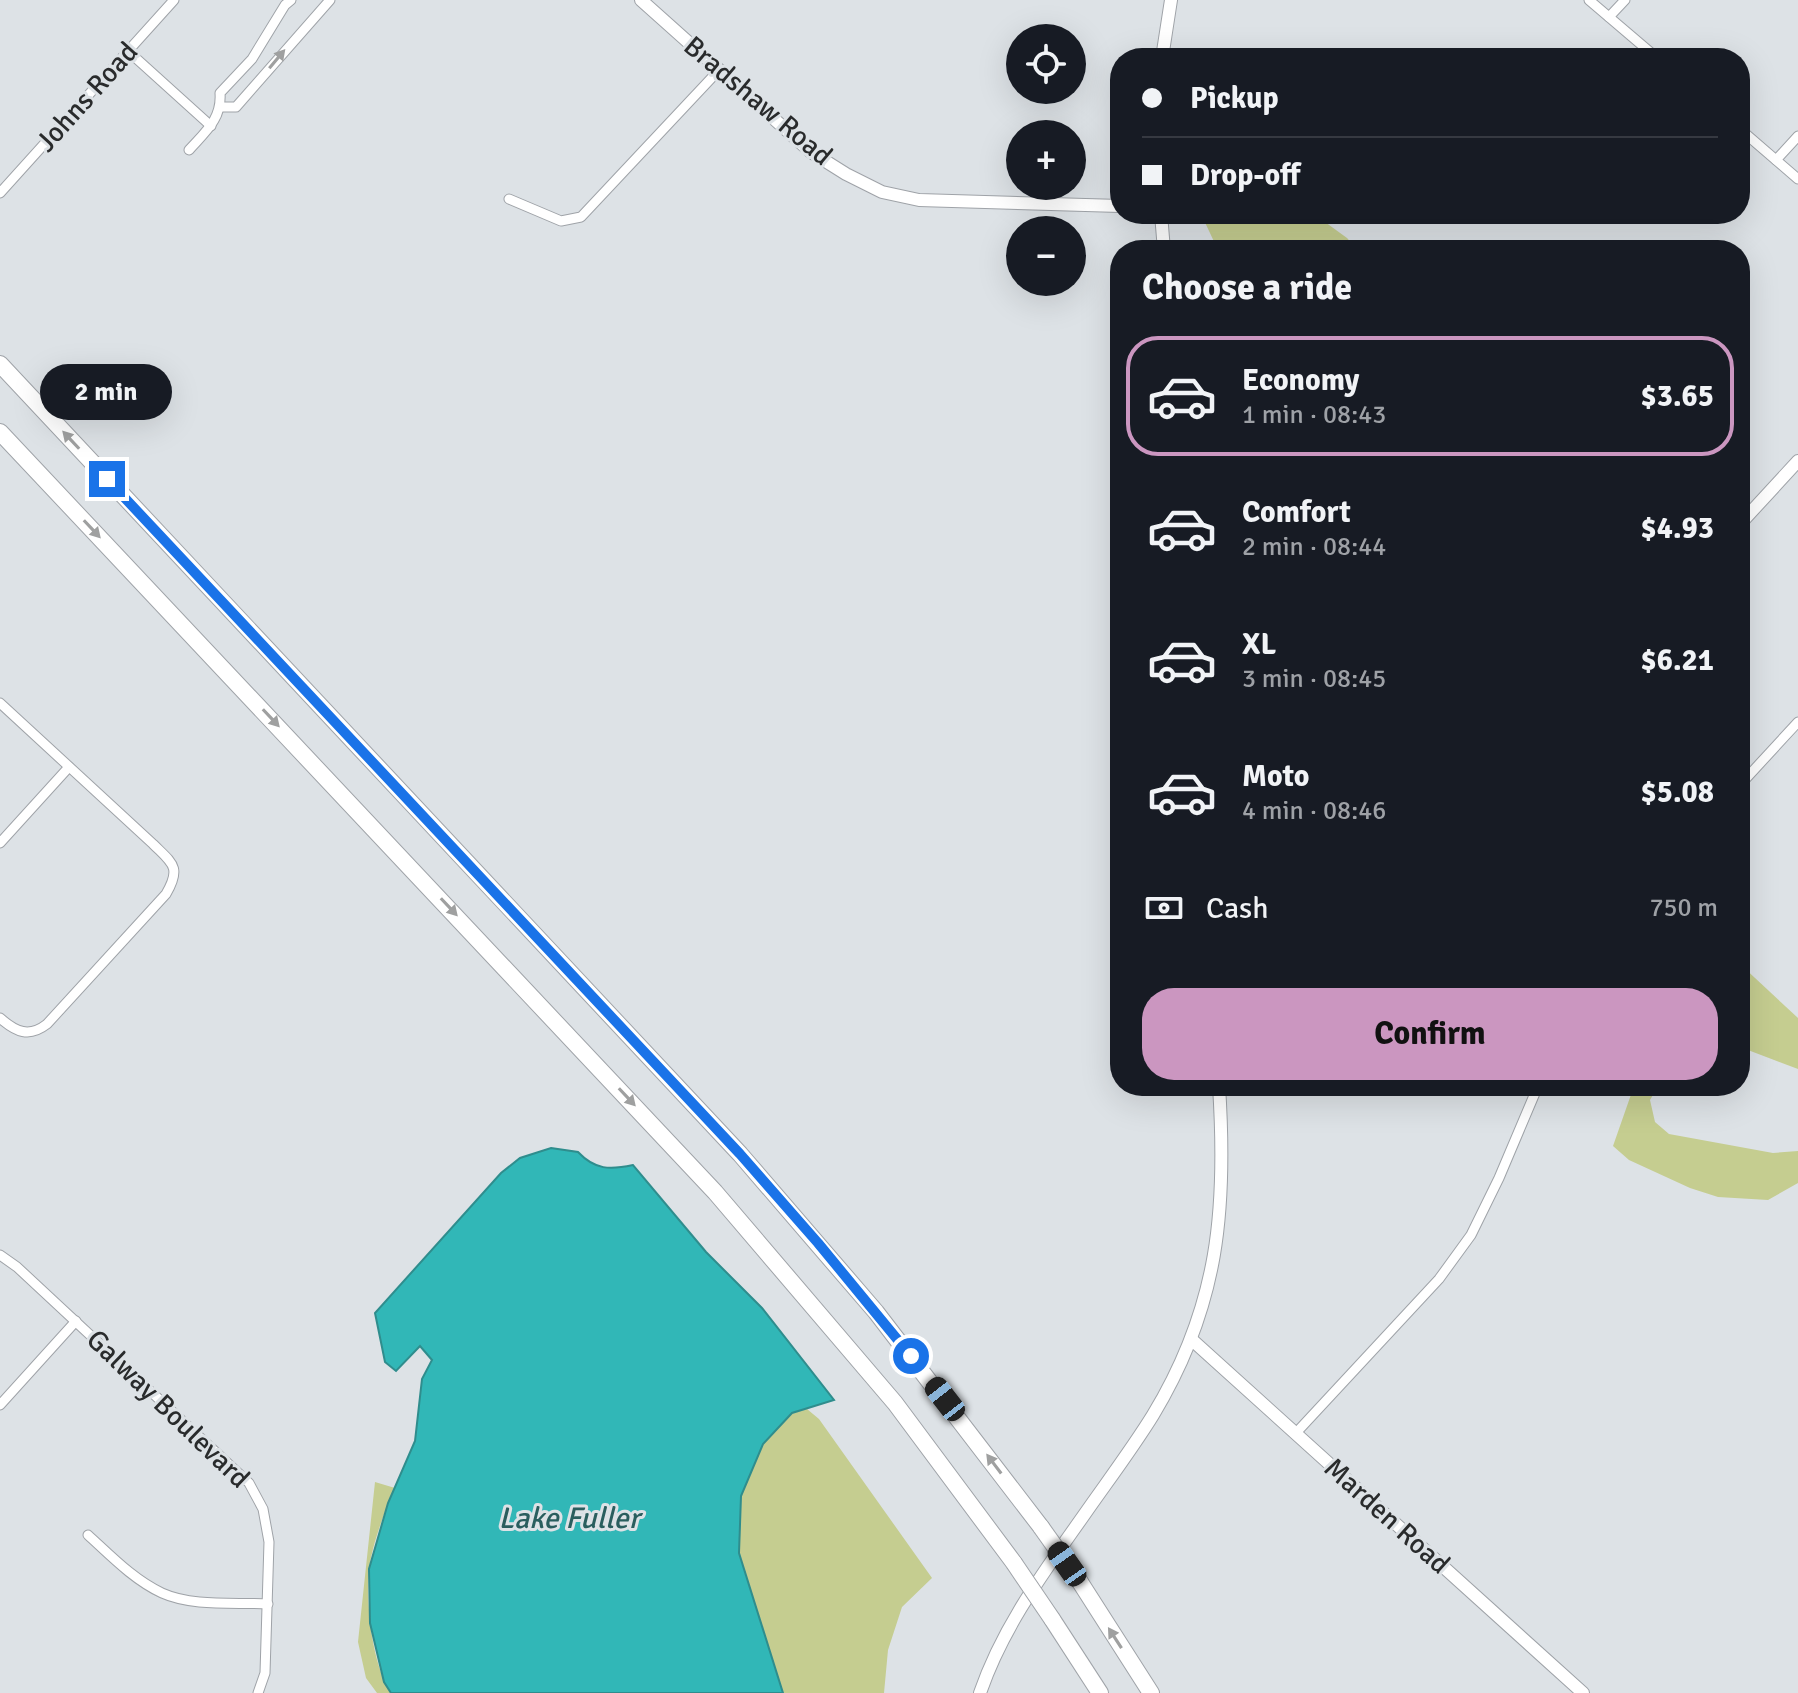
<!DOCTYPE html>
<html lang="en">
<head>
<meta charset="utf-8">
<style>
	body { margin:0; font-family:Signika,sans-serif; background:#20242c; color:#f1f3f6; height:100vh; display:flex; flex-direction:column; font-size:30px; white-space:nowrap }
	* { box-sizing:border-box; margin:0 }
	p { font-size:26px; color:#9ea1a6 }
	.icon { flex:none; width:44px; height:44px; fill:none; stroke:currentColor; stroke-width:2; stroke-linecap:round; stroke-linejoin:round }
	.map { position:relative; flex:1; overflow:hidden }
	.panel { position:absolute; left:1110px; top:240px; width:640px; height:856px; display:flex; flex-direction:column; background:#171b24; border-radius:32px; box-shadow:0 8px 32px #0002 }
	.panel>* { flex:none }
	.banner { position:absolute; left:1110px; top:48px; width:640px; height:176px; border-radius:32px; box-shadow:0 8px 32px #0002; display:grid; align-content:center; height:176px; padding:0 32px; background:#171b24 }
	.buttons { position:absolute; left:1006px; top:24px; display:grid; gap:16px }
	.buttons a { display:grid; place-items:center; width:80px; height:80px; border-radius:50%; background:#171b24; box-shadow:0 8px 32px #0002; font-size:40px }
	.end { position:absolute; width:36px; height:36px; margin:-18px; border:10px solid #1a73e8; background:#fff; box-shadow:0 0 0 4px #fff }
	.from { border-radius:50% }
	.bubble { position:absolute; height:56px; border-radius:28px; background:#171b24; box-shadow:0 8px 32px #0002; font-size:26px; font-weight:700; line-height:56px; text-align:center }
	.car { position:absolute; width:24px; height:48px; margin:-24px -12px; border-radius:10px; box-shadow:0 0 6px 2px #0007; background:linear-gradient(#222 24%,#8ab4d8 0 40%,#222 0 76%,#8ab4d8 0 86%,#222 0) }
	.banner b { display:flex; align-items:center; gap:28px; height:76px; font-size:30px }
	.banner b+b { border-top:2px solid #363941 }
	.banner i { width:20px; height:20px; background:#f1f3f6 }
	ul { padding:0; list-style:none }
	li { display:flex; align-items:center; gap:24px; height:120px; margin:0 16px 12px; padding:0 16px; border:4px solid transparent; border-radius:32px }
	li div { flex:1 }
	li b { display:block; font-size:30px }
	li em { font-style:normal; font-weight:700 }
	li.selected { border-color:#cb96c0 }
	li>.icon { width:72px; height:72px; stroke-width:1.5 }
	h2 { padding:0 32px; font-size:36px; line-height:96px }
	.pay { display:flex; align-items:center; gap:20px; height:88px; padding:0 32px; font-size:30px }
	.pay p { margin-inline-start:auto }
	.primary-button { display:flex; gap:16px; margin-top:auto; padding:16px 32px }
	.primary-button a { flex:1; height:92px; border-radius:32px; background:#cb96c0; color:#111; font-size:32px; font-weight:700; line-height:92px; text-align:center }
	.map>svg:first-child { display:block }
</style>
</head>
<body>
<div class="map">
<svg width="1798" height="1693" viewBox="0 0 1798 1693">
	<rect width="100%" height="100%" fill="#dde2e6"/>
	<!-- green -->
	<g fill="#c5cd90">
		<path d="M1201 214H1314L1347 238 1358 250H1347L1339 246 1325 250H1218Z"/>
		<path d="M1740 964 1798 1018V1069L1740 1047Z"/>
		<path d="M1634 1086H1676L1657 1088 1650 1100 1655 1122 1669 1134 1773 1153 1798 1151V1183L1768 1200 1718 1197 1690 1188 1629 1160 1613 1146Z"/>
		<path d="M807 1409 819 1419 932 1578 902 1607 888 1650 884 1693H783L739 1553 741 1496 763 1444 792 1413Z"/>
		<path d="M375 1482 395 1488C385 1510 371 1547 369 1571 366 1606 372 1664 391 1693H377L366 1678 358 1642Z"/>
	</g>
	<!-- water -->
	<path fill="#31b7b7" stroke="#2f8d8d" stroke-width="2" d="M551 1148 578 1152C595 1170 610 1170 633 1165L706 1252 762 1308 834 1400 792 1413 763 1444 741 1496 739 1553 783 1693H391L384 1682 370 1623 369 1569 388 1503 415 1441 422 1379 432 1360 420 1346 396 1371 385 1362 375 1313 501 1173 520 1158Z"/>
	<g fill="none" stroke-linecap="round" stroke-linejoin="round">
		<!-- street casing -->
		<g stroke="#9fa3a8" stroke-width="11">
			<g id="street">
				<path d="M1589 0 1657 58"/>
				<path d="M1609 17 1625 0"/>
				<path d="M128 51 211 126"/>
				<path d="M221 107H236L330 0"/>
				<path d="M1740 129 1798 179"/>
				<path d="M189 150C205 132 222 119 220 93L252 59 285 5 291 0"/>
				<path d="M1776 160 1798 136"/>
				<path d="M0 193 174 0"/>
				<path d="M509 199 561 221 581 217 719 70"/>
				<path d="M0 703 153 844C172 863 182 867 166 894L47 1024C29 1038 16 1032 0 1018"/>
				<path d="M1740 785 1798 722"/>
				<path d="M0 843 69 767"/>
				<path d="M0 1255 17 1267 249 1483 263 1509 269 1542 265 1673 258 1693"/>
				<path d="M0 1405 76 1321"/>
				<path d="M1295 1434 1439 1279 1471 1235 1499 1178 1538 1086"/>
				<path d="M88 1535C111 1556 134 1580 162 1593 193 1607 235 1602 268 1604"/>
			</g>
		</g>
		<!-- secondary casing -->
		<g stroke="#9fa3a8" stroke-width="14">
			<g id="secondary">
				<path d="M641 0 811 152 846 174 882 192 919 200 1120 206"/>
				<path d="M1162 58 1171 0"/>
				<path d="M1161 214 1164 250"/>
				<path d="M1740 524 1798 461"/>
				<path d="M1191 1339 1583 1693"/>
				<path d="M980 1693C1003 1626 1044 1572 1084 1515 1107 1482 1132 1449 1153 1415 1219 1306 1227 1209 1219 1086"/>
			</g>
		</g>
		<!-- highway casing -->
		<g stroke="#9fa3a8" stroke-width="18">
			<g id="highway">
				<path d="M0 364 740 1154 876 1312 1041 1527"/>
				<path d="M0 432 715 1192 895 1403 1014 1563"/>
				<path d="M1080 1582 1151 1693"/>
				<path d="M1052 1619 1100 1693"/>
			</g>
		</g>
		<!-- street -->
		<use href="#street" stroke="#fff" stroke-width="9"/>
		<!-- secondary -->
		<use href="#secondary" stroke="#fff" stroke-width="12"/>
		<!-- highway -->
		<use href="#highway" stroke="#fff" stroke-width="16"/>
		<!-- highway-bridge casing -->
		<g stroke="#9fa3a8" stroke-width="18" stroke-linecap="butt">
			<g id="highway-bridge">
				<path d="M1041 1527 1080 1582"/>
				<path d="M1014 1563 1052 1619"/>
			</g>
		</g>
		<!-- highway-bridge -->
		<use href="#highway-bridge" stroke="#fff" stroke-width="16"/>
	</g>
	<!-- one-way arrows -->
	<defs><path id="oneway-solid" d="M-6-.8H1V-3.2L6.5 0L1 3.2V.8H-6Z" transform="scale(2)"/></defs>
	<g fill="#9fa0a0">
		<use href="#oneway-solid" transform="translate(277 59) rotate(-50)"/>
		<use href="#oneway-solid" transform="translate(71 440) rotate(-133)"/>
		<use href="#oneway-solid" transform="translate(92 529) rotate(47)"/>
		<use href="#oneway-solid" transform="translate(271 718) rotate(47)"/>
		<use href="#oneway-solid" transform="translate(449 907) rotate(47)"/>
		<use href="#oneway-solid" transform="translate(627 1097) rotate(47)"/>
		<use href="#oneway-solid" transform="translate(994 1464) rotate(-127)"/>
		<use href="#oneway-solid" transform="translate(1115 1638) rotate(-123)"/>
	</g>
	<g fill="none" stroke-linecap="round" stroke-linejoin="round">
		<!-- route -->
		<path stroke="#1a73e8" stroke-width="10" d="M107 479 740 1154 818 1243 911 1356"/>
	</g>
	<g text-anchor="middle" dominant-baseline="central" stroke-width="6" stroke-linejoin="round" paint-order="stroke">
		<!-- street labels -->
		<g font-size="28" fill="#292b2c" stroke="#dde2e6">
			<text transform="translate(87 97) rotate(-48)">Johns Road</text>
			<text transform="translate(758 101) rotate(40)">Bradshaw Road</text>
			<text transform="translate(168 1409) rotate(44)">Galway Boulevard</text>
			<text transform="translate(1387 1516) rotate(42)">Marden Road</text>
		</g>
		<!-- water labels -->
		<g font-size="30" font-style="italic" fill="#2a5e5e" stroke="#dde2e6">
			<text x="569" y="1518">Lake Fuller</text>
		</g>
	</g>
</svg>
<div class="buttons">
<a><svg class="icon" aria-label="locate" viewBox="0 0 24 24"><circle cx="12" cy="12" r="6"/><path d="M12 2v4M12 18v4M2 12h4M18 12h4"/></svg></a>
<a>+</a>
<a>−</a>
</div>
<i class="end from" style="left:911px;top:1356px"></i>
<i class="end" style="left:107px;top:479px"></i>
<div class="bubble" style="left:40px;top:364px;width:132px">2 min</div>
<i class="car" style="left:945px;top:1399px;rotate:322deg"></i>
<i class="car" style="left:1067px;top:1564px;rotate:325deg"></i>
<div class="banner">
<b><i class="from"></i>Pickup</b>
<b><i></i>Drop-off</b>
</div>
<section class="panel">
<h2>Choose a ride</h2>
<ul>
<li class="selected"><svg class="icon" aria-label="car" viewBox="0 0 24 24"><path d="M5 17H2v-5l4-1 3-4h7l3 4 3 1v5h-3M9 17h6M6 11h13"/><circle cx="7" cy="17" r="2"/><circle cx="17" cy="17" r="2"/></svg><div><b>Economy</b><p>1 min · 08:43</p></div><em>$3.65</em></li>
<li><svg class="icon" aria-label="car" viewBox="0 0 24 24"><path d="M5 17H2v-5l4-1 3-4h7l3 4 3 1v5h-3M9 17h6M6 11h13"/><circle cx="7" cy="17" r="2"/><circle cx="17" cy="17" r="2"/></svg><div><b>Comfort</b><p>2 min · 08:44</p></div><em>$4.93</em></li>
<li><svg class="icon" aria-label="car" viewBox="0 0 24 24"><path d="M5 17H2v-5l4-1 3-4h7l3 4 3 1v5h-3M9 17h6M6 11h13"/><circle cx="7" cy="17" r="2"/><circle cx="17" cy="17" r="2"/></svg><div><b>XL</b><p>3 min · 08:45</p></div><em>$6.21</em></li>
<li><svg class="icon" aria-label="car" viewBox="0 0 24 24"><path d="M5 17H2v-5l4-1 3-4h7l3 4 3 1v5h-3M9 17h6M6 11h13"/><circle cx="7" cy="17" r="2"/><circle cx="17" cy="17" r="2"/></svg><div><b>Moto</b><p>4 min · 08:46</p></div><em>$5.08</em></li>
</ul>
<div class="pay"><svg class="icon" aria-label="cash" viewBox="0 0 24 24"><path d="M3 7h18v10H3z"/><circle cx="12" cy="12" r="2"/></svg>Cash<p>750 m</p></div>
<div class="primary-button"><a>Confirm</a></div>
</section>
</div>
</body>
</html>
